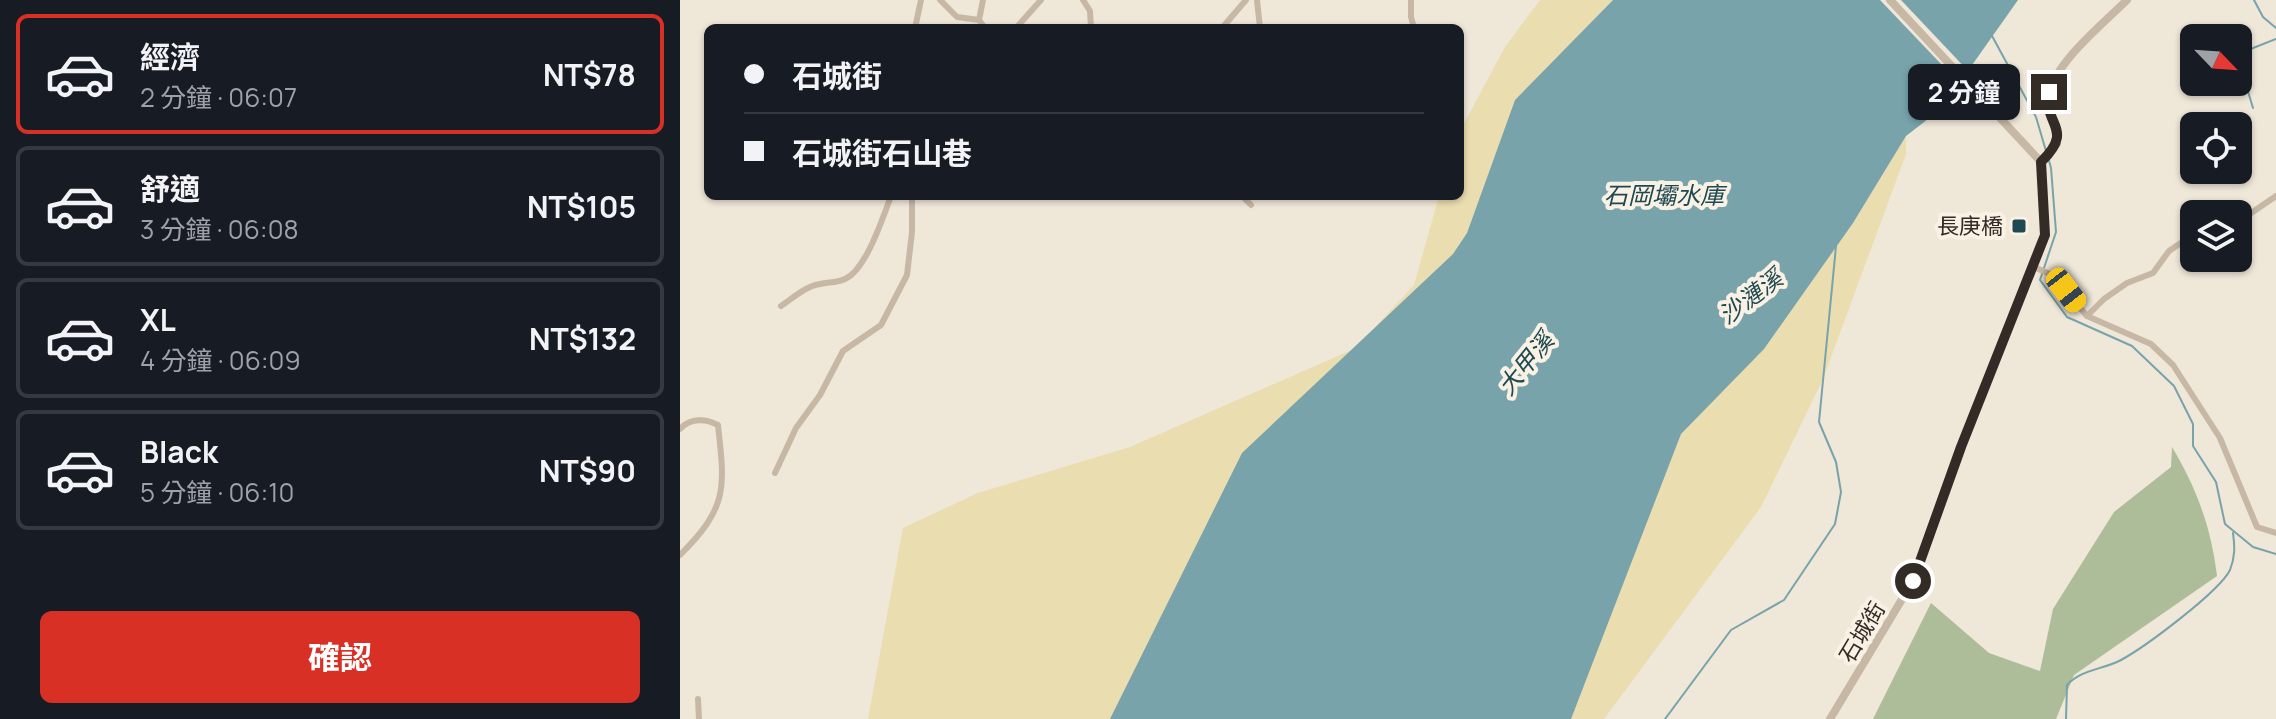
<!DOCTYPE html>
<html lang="zh-TW">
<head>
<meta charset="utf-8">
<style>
	body { margin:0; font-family:Manrope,"Noto Sans TC",sans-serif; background:#20242c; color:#f1f3f6; height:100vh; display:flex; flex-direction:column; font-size:30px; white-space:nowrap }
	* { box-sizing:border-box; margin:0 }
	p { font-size:26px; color:#9ea1a6 }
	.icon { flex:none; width:44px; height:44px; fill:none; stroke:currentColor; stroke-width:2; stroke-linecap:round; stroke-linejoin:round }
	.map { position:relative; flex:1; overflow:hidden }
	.drawer { display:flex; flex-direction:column; background:#171b24; width:680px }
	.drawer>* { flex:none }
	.top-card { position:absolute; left:24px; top:24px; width:760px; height:176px; border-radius:12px; box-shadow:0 2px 6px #0004; display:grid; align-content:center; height:176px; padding:0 40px; background:#171b24 }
	.needle { width:52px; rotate:115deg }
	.controls { position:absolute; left:1500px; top:24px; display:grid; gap:16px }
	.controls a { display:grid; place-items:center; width:72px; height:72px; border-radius:12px; background:#171b24; box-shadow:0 2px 6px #0004; font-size:40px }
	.end { position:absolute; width:36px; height:36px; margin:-18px; border:10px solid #332b26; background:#fff; box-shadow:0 0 0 4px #fff }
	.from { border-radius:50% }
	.bubble { position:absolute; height:56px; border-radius:12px; background:#171b24; box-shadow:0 2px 6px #0004; font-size:26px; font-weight:700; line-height:56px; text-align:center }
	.car { position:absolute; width:24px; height:48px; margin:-24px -12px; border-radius:10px; box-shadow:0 0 6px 2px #0007; background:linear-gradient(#f5c518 24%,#345 0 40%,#f5c518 0 76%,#345 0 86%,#f5c518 0) }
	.top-card b { display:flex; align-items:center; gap:28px; height:76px; font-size:30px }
	.top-card b+b { border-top:2px solid #363941 }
	.top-card i { width:20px; height:20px; background:#f1f3f6 }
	ul { padding:14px 0 0; list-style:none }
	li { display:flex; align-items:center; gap:24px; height:120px; margin:0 16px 12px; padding:0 24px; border:4px solid #363941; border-radius:12px }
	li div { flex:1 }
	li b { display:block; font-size:30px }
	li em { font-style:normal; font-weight:700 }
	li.on { border-color:#d93025 }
	li>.icon { width:72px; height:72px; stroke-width:1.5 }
	.action { display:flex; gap:16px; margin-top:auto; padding:16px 40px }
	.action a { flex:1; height:92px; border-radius:12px; background:#d93025; color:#fff; font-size:32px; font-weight:700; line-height:92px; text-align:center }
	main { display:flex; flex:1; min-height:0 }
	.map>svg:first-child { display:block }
</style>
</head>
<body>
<main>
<section class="drawer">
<ul>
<li class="on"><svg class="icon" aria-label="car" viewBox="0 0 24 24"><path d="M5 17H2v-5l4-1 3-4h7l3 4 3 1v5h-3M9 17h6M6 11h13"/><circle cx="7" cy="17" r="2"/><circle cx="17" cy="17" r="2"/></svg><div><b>經濟</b><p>2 分鐘 · 06:07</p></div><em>NT$78</em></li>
<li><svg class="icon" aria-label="car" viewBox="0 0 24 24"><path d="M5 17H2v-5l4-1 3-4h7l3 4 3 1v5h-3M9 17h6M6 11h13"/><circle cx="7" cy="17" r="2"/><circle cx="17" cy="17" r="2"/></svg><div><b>舒適</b><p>3 分鐘 · 06:08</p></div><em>NT$105</em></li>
<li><svg class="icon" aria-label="car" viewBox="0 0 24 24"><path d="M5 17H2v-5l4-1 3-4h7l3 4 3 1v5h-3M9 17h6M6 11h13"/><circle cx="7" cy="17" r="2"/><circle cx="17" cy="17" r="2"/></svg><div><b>XL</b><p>4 分鐘 · 06:09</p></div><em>NT$132</em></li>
<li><svg class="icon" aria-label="car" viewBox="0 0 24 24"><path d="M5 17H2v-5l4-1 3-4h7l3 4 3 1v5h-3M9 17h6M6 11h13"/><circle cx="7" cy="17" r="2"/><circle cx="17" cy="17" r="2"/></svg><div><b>Black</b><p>5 分鐘 · 06:10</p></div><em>NT$90</em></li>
</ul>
<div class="action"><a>確認</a></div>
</section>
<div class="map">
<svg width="1596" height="719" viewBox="0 0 1596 719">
	<rect width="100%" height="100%" fill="#efe7d8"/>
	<!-- green -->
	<path fill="#adbd99" d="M1492 447C1517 489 1531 527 1537 576L1394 675 1376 719H1193L1251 603 1309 653 1360 671 1373 609 1434 512 1491 467Z"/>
	<!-- sand -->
	<path fill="#eaddaf" d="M860 0H933L835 100 787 233 774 254 1173 223 1226 136V154L1143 379 1081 507 924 719H188L223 528 298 493 450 447 676 348 734 285 759 196H780V131L825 47Z"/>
	<!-- water -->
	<path fill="#78a3ab" d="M933 0H1338L1261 109 1226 136 1173 223 1084 349 1001 434 891 719H430L562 453 773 254 787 233 835 100Z"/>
	<!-- pier -->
	<path fill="#efe7d8" d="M1200 0H1221L1291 74 1282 86Z"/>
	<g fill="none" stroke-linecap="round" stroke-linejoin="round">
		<!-- stream -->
		<g stroke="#78a3ab" stroke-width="2">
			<path d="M1574 0 1583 17 1596 28"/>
			<path d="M1311 34 1356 117 1366 151"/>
			<path d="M1573 108 1560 65 1563 52 1596 39"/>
			<path d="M1364 268 1376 232 1371 168 1368 157"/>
			<path d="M1362 274 1360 280 1387 317 1452 346 1494 386 1513 424V446L1536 482 1545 524 1573 547 1596 554"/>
			<path d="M985 719 1051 630 1104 600 1155 524 1161 492 1156 462 1139 422 1156 246"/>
			<path d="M1386 719 1387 685C1402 669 1422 670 1441 660 1465 647 1539 592 1550 570 1555 557 1555 547 1553 533"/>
		</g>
		<!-- minor -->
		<g stroke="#c7b8a5" stroke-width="6">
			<path d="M260 0 277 17 299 20 305 28"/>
			<path d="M403 0 410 11 411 28"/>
			<path d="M577 0 580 28"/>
			<path d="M731 0V17L734 28"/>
			<path d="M299 20 303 0"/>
			<path d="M235 28 241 0"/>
			<path d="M336 28 361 0"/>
			<path d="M542 28 566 0"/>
			<path d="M562 196 571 205"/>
			<path d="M1558 222 1596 196"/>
			<path d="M1354 267 1372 275 1407 316 1471 344 1493 365 1540 438 1577 527 1596 533"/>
			<path d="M101 306C113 298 126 286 140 284 148 282 157 283 165 279 186 270 203 217 211 196"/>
			<path d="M1407 316 1424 299 1447 283 1473 273 1489 251 1514 234"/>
			<path d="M0 429C10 418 25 418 38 425 45 489 48 507 0 555"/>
			<path d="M95 473 116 428 140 395 163 351 201 325 227 275 232 232V196"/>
			<path d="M18 699 19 719"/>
		</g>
		<!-- tertiary -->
		<g stroke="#c7b8a5" stroke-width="8">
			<path d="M1361 162 1377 144C1378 128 1366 111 1369 95 1374 63 1424 23 1447 0"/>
			<path d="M1150 719 1233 581 1281 447 1365 235 1361 162 1210 0"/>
		</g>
	</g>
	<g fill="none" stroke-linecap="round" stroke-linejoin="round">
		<!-- route -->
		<path stroke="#332b26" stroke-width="10" d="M1233 581 1281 447 1365 235 1361 162C1396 128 1362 125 1369 92"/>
	</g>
	<!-- markers -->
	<rect fill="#1e4852" stroke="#f8f1e4" stroke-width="3" x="1331" y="218" width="16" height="16" rx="4"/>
	<g text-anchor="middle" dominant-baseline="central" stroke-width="8" stroke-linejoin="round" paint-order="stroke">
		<!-- poi labels -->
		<g font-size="22" fill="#332b26" stroke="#f8f1e4" text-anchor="end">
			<text x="1323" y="226">長庚橋</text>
		</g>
		<!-- street labels -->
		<g font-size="22" fill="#332b26" stroke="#f8f1e4">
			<text transform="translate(1182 632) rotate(-59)">石城街</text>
		</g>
		<!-- water labels -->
		<g font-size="24" font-style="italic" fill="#1e4852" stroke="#f8f1e4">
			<text x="984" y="194">石岡壩水庫</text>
			<text transform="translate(1070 296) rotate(-37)">沙漣溪</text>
			<text transform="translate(845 363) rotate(-51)">大甲溪</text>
		</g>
	</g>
</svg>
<div class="controls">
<a><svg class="needle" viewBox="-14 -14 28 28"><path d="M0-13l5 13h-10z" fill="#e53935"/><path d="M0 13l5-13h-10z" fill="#9ea1a6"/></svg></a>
<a><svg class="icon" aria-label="locate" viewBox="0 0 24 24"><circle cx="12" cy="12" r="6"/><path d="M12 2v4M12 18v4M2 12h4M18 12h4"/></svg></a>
<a><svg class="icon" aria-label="layers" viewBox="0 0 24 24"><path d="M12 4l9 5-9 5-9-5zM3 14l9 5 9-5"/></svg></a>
</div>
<i class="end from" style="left:1233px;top:581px"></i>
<i class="end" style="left:1369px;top:92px"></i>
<div class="bubble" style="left:1228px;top:64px;width:112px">2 分鐘</div>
<i class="car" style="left:1386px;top:290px;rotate:142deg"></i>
<div class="top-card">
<b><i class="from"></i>石城街</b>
<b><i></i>石城街石山巷</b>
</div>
</div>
</main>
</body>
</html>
